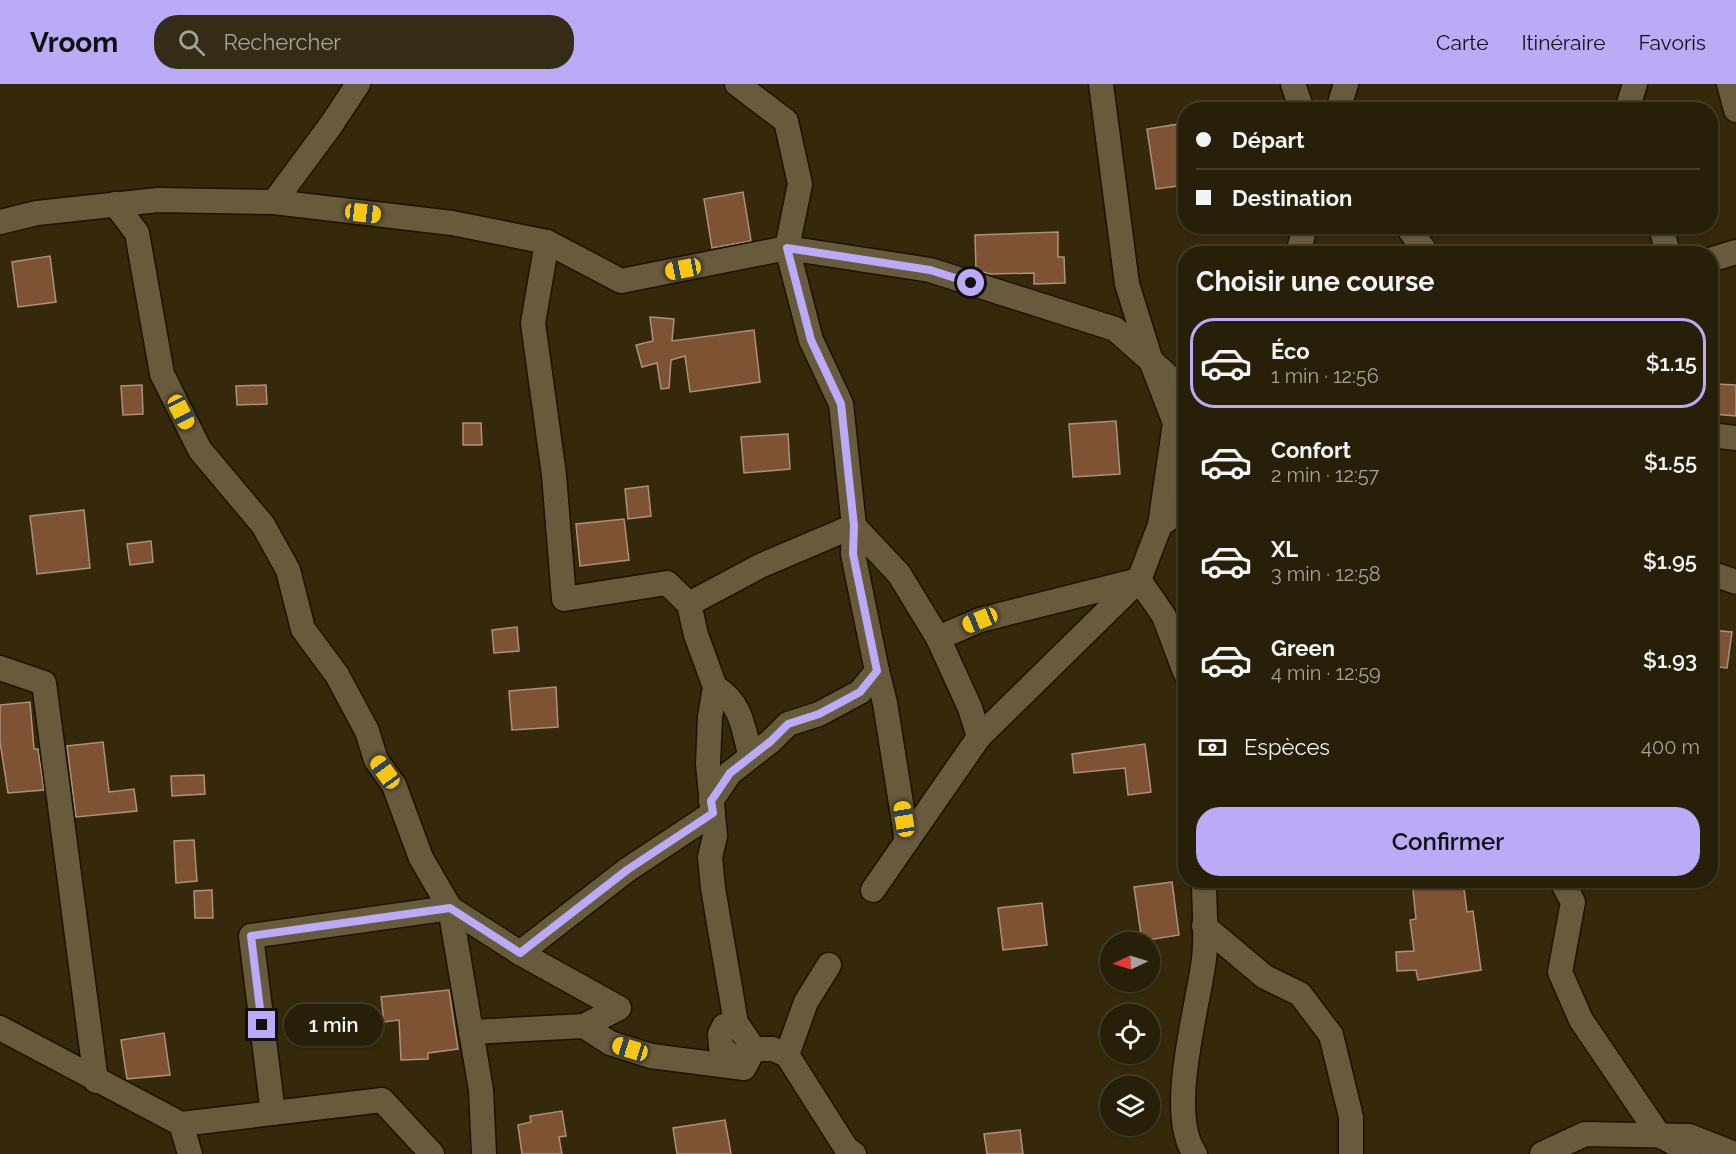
<!DOCTYPE html>
<html lang="fr">
<head>
<meta charset="utf-8">
<style>
	body { margin:0; font-family:Raleway,sans-serif; background:#342c16; color:#f1f3f6; height:100vh; display:flex; flex-direction:column; font-size:22px; white-space:nowrap }
	* { box-sizing:border-box; margin:0 }
	p { font-size:20px; color:#a5a29c }
	.icon { flex:none; width:33px; height:33px; fill:none; stroke:currentColor; stroke-width:2; stroke-linecap:round; stroke-linejoin:round }
	.map { position:relative; flex:1; overflow:hidden }
	.sheet { position:absolute; left:1178px; top:162px; width:540px; height:642px; display:flex; flex-direction:column; background:#281f08; border-radius:24px; box-shadow:0 2px 4px #0004,0 0 0 2px #443d29 }
	.sheet>* { flex:none }
	.banner { position:absolute; left:1178px; top:18px; width:540px; height:132px; border-radius:24px; box-shadow:0 2px 4px #0004,0 0 0 2px #443d29; display:grid; align-content:center; height:132px; padding:0 18px; background:#281f08 }
	.needle { width:39px; rotate:266deg }
	.buttons { position:absolute; left:1100px; top:848px; display:grid; gap:12px }
	.buttons a { display:grid; place-items:center; width:60px; height:60px; border-radius:50%; background:#281f08; box-shadow:0 2px 4px #0004,0 0 0 2px #443d29; font-size:30px }
	.end { position:absolute; width:27px; height:27px; margin:-14px; border:8px solid #bbaaf6; background:#111; box-shadow:0 0 0 3px #111 }
	.from { border-radius:50% }
	.bubble { position:absolute; height:42px; border-radius:21px; background:#281f08; box-shadow:0 2px 4px #0004,0 0 0 2px #443d29; font-size:20px; font-weight:600; line-height:42px; text-align:center }
	.car { position:absolute; width:18px; height:36px; margin:-18px -9px; border-radius:8px; box-shadow:0 0 4px 2px #0007; background:linear-gradient(#f5c518 24%,#345 0 40%,#f5c518 0 76%,#345 0 86%,#f5c518 0) }
	.banner b { display:flex; align-items:center; gap:21px; height:57px; font-size:22px }
	.banner b+b { border-top:2px solid #443d29 }
	.banner i { width:15px; height:15px; background:#f1f3f6 }
	ul { padding:0; list-style:none }
	li { display:flex; align-items:center; gap:18px; height:90px; margin:0 12px 9px; padding:0 6px; border:3px solid transparent; border-radius:24px }
	li div { flex:1 }
	li b { display:block; font-size:22px }
	li em { font-style:normal; font-weight:600 }
	li.on { border-color:#bbaaf6 }
	li>.icon { width:54px; height:54px; stroke-width:1.5 }
	h2 { padding:0 18px; font-size:27px; line-height:72px }
	.pay { display:flex; align-items:center; gap:15px; height:66px; padding:0 18px; font-size:22px }
	.pay p { margin-inline-start:auto }
	.action { display:flex; gap:12px; margin-top:auto; padding:12px 18px }
	.action a { flex:1; height:69px; border-radius:24px; background:#bbaaf6; color:#111; font-size:24px; font-weight:600; line-height:69px; text-align:center }
	header { display:flex; align-items:center; gap:36px; box-sizing:border-box; height:84px; padding:0 30px; background:#bbaaf6; color:#111 }
	header strong { font-size:28px }
	nav { display:flex; gap:33px; margin-inline-start:auto; font-size:21px }
	.search { width:420px; height:54px; background:#342c16; display:flex; align-items:center; gap:15px; box-sizing:border-box; padding:0 21px; border-radius:24px; color:#a5a29c; font-size:22px }
	.map>svg:first-child { display:block }
</style>
</head>
<body>
<header>
<strong>Vroom</strong>
<div class="search"><svg class="icon" aria-label="search" viewBox="0 0 24 24"><circle cx="10" cy="10" r="6"/><path d="M15 15l6 6"/></svg>Rechercher</div>
<nav><a>Carte</a><a>Itinéraire</a><a>Favoris</a></nav>
</header>
<div class="map">
<svg width="1736" height="1070" viewBox="0 0 1736 1070">
	<rect width="100%" height="100%" fill="#36290b"/>
	<!-- building -->
	<g fill="#7d5334" stroke="#af907b" stroke-width="1.5">
		<path d="M1185 39V101L1156 105 1147 45Z"/>
		<path d="M743 108 751 157 712 164 704 115Z"/>
		<path d="M1058 148V173H1064L1065 199 1034 200V189L990 190 976 186 975 151Z"/>
		<path d="M50 172 56 218 18 223 12 178Z"/>
		<path d="M650 233 674 235 672 257 754 246 760 298 690 308 685 272 671 276 669 304 661 305 657 279 642 283 636 261 653 257Z"/>
		<path d="M1716 300 1736 301V332L1713 330Z"/>
		<path d="M142 301 143 330 123 331 121 302Z"/>
		<path d="M266 301 267 320 237 321 236 302Z"/>
		<path d="M1116 337 1120 390 1073 393 1069 340Z"/>
		<path d="M463 339H481L482 361H463Z"/>
		<path d="M788 350 790 385 744 389 741 353Z"/>
		<path d="M648 402 651 432 628 435 625 405Z"/>
		<path d="M84 426 90 484 37 490 30 432Z"/>
		<path d="M624 435 629 476 580 482 576 440Z"/>
		<path d="M151 457 153 478 130 481 127 460Z"/>
		<path d="M517 543 519 567 494 569 492 546Z"/>
		<path d="M1710 546 1732 548 1727 584 1710 582Z"/>
		<path d="M556 603 558 643 512 646 509 607Z"/>
		<path d="M30 618 34 665H38L44 706 8 709 0 658V621Z"/>
		<path d="M103 658 109 708 134 705 137 727 76 733 67 662Z"/>
		<path d="M1145 660 1151 708 1128 711 1125 684 1074 689 1072 670Z"/>
		<path d="M204 691 205 710 172 712 171 692Z"/>
		<path d="M194 756 197 797 176 799 174 757Z"/>
		<path d="M1412 796H1463L1467 828 1473 827 1481 886 1418 896 1416 886 1397 887 1396 868 1414 867 1410 836 1416 835Z"/>
		<path d="M1172 798 1179 851 1142 857 1134 803Z"/>
		<path d="M212 806 213 834H195L194 807Z"/>
		<path d="M1042 819 1047 861 1003 866 998 824Z"/>
		<path d="M449 906 458 965 428 969V975L401 976 399 936 384 938 381 913Z"/>
		<path d="M164 949 170 991 127 995 121 956Z"/>
		<path d="M562 1027 566 1052 559 1053 562 1070H522L518 1041 531 1038 530 1032Z"/>
		<path d="M725 1036 731 1070H677L673 1044Z"/>
		<path d="M1020 1046 1023 1070H987L984 1050Z"/>
	</g>
	<g fill="none" stroke-linecap="round" stroke-linejoin="round">
		<!-- minor casing -->
		<g stroke="#1b1200" stroke-width="27">
			<g id="minor">
				<path d="M1293 0 1302 26"/>
				<path d="M1729 0 1736 26"/>
				<path d="M1338 26 1346 0"/>
				<path d="M1630 26 1629 19 1635 0"/>
				<path d="M274 118 331 41 358 0"/>
				<path d="M115 120 137 149 162 290 200 366 263 441 288 486 303 545 337 591 367 647 376 676 394 701 421 774 450 824 481 1006 484 1070"/>
				<path d="M0 138 37 129 158 116 274 118 452 139 547 158 621 197 787 164 930 186 1115 245 1185 307"/>
				<path d="M1407 142 1427 170"/>
				<path d="M1661 142 1668 170"/>
				<path d="M547 158 533 239 554 391 564 515 667 499 689 520 696 551 715 603 710 633 708 680 715 752 710 773 713 804 736 939"/>
				<path d="M1298 170 1305 142"/>
				<path d="M1710 176 1736 168"/>
				<path d="M1710 351 1736 354"/>
				<path d="M1160 441 1185 423"/>
				<path d="M1710 489 1736 498"/>
				<path d="M1139 496 1164 532 1185 588"/>
				<path d="M689 520 760 482 854 442 841 320 811 256 787 164 800 100 786 37 737 0"/>
				<path d="M938 554 980 536 1139 496"/>
				<path d="M0 584 44 599 96 997"/>
				<path d="M877 587 885 619 907 757"/>
				<path d="M715 603C741 619 743 642 750 670"/>
				<path d="M979 653 1139 496 1160 441 1175 339 1151 277 1127 200 1101 0"/>
				<path d="M711 717 730 689 771 657 788 640 819 630 860 608 877 587 853 470 854 442 899 490 938 554 970 624 979 653 873 806"/>
				<path d="M1561 796 1573 818 1560 888 1581 936 1659 1051 1694 1070"/>
				<path d="M1204 842 1265 893 1300 910 1331 951 1351 1033V1070"/>
				<path d="M520 869 627 786 713 729"/>
				<path d="M584 942 610 959 651 972 744 984 754 965 736 939 724 942 720 950 721 963 744 984"/>
				<path d="M0 944 181 1040 382 1016 432 1070"/>
				<path d="M754 965H773L787 971 846 1064 854 1070"/>
				<path d="M787 971 806 918 829 881"/>
				<path d="M273 1029 251 852 450 824 520 869 619 924 584 942 471 948"/>
				<path d="M181 1040 190 1070"/>
				<path d="M1195 1070C1166 1029 1198 925 1204 875 1207 850 1204 822 1204 796"/>
				<path d="M1542 1070 1585 1050 1689 1052 1735 1070"/>
			</g>
		</g>
		<!-- minor -->
		<use href="#minor" stroke="#685a3c" stroke-width="24"/>
	</g>
	<g fill="none" stroke-linecap="round" stroke-linejoin="round">
		<!-- route -->
		<path stroke="#bbaaf6" stroke-width="8" d="M262 941 251 852 450 824 520 869 627 786 713 729 711 717 730 689 771 657 788 640 819 630 860 608 877 587 853 470 854 442 841 320 811 256 787 164 930 186 971 199"/>
	</g>
</svg>
<div class="buttons">
<a><svg class="needle" viewBox="-14 -14 28 28"><path d="M0-13l5 13h-10z" fill="#e53935"/><path d="M0 13l5-13h-10z" fill="#a5a29c"/></svg></a>
<a><svg class="icon" aria-label="locate" viewBox="0 0 24 24"><circle cx="12" cy="12" r="6"/><path d="M12 2v4M12 18v4M2 12h4M18 12h4"/></svg></a>
<a><svg class="icon" aria-label="layers" viewBox="0 0 24 24"><path d="M12 4l9 5-9 5-9-5zM3 14l9 5 9-5"/></svg></a>
</div>
<i class="end from" style="left:971px;top:199px"></i>
<i class="end" style="left:262px;top:941px"></i>
<div class="bubble" style="left:284px;top:920px;width:99px">1 min</div>
<i class="car" style="left:363px;top:129px;rotate:97deg"></i>
<i class="car" style="left:683px;top:185px;rotate:259deg"></i>
<i class="car" style="left:181px;top:328px;rotate:153deg"></i>
<i class="car" style="left:980px;top:536px;rotate:248deg"></i>
<i class="car" style="left:385px;top:688px;rotate:324deg"></i>
<i class="car" style="left:904px;top:735px;rotate:351deg"></i>
<i class="car" style="left:630px;top:965px;rotate:287deg"></i>
<div class="banner">
<b><i class="from"></i>Départ</b>
<b><i></i>Destination</b>
</div>
<section class="sheet">
<h2>Choisir une course</h2>
<ul>
<li class="on"><svg class="icon" aria-label="car" viewBox="0 0 24 24"><path d="M5 17H2v-5l4-1 3-4h7l3 4 3 1v5h-3M9 17h6M6 11h13"/><circle cx="7" cy="17" r="2"/><circle cx="17" cy="17" r="2"/></svg><div><b>Éco</b><p>1 min · 12:56</p></div><em>$1.15</em></li>
<li><svg class="icon" aria-label="car" viewBox="0 0 24 24"><path d="M5 17H2v-5l4-1 3-4h7l3 4 3 1v5h-3M9 17h6M6 11h13"/><circle cx="7" cy="17" r="2"/><circle cx="17" cy="17" r="2"/></svg><div><b>Confort</b><p>2 min · 12:57</p></div><em>$1.55</em></li>
<li><svg class="icon" aria-label="car" viewBox="0 0 24 24"><path d="M5 17H2v-5l4-1 3-4h7l3 4 3 1v5h-3M9 17h6M6 11h13"/><circle cx="7" cy="17" r="2"/><circle cx="17" cy="17" r="2"/></svg><div><b>XL</b><p>3 min · 12:58</p></div><em>$1.95</em></li>
<li><svg class="icon" aria-label="car" viewBox="0 0 24 24"><path d="M5 17H2v-5l4-1 3-4h7l3 4 3 1v5h-3M9 17h6M6 11h13"/><circle cx="7" cy="17" r="2"/><circle cx="17" cy="17" r="2"/></svg><div><b>Green</b><p>4 min · 12:59</p></div><em>$1.93</em></li>
</ul>
<div class="pay"><svg class="icon" aria-label="cash" viewBox="0 0 24 24"><path d="M3 7h18v10H3z"/><circle cx="12" cy="12" r="2"/></svg>Espèces<p>400 m</p></div>
<div class="action"><a>Confirmer</a></div>
</section>
</div>
</body>
</html>
